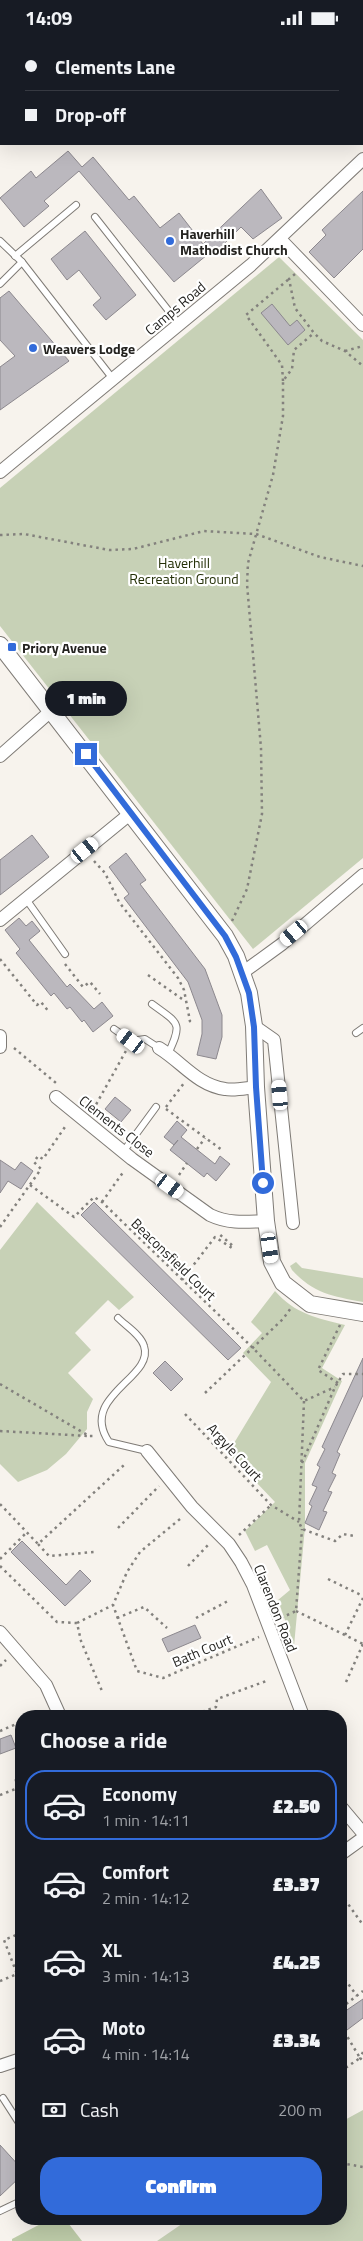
<!DOCTYPE html>
<html lang="en">
<head>
<meta charset="utf-8">
<style>
	body { margin:0; font-family:"Titillium Web",sans-serif; background:#242831; color:#f1f3f6; height:100vh; display:flex; flex-direction:column; font-size:19px; white-space:nowrap }
	* { box-sizing:border-box; margin:0 }
	p { font-size:16px; color:#9ea1a6 }
	.icon { flex:none; width:28px; height:28px; fill:none; stroke:currentColor; stroke-width:2; stroke-linecap:round; stroke-linejoin:round }
	.map { position:relative; flex:1; overflow:hidden }
	.side { position:absolute; left:15px; top:1675px; width:332px; height:515px; display:flex; flex-direction:column; background:#171b24; border-radius:20px; box-shadow:0 5px 20px #0002 }
	.side>* { flex:none }
	.guide { position:absolute; left:0px; top:0px; width:364px; height:110px; box-shadow:0 5px 20px #0002; display:grid; align-content:center; height:110px; padding:0 25px; background:#171b24 }
	.end { position:absolute; width:22px; height:22px; margin:-11px; border:6px solid #326bda; background:#fff; box-shadow:0 0 0 2px #fff }
	.from { border-radius:50% }
	.bubble { position:absolute; height:35px; border-radius:18px; background:#171b24; box-shadow:0 5px 20px #0002; font-size:16px; font-weight:800; line-height:35px; text-align:center }
	.car { position:absolute; width:15px; height:30px; margin:-15px -8px; border-radius:6px; box-shadow:0 0 4px 1px #0007; background:linear-gradient(#fff 24%,#345 0 40%,#fff 0 76%,#345 0 86%,#fff 0) }
	.guide b { display:flex; align-items:center; gap:18px; height:48px; font-size:19px }
	.guide b+b { border-top:1px solid #363941 }
	.guide i { width:12px; height:12px; background:#f1f3f6 }
	ul { padding:0; list-style:none }
	li { display:flex; align-items:center; gap:15px; height:70px; margin:0 10px 8px; padding:0 15px; border:2px solid transparent; border-radius:20px }
	li div { flex:1 }
	li b { display:block; font-size:19px }
	li em { font-style:normal; font-weight:800 }
	li.on { border-color:#326bda }
	li>.icon { width:45px; height:45px; stroke-width:1.5 }
	h2 { padding:0 25px; font-size:22px; line-height:60px }
	.pay { display:flex; align-items:center; gap:12px; height:55px; padding:0 25px; font-size:19px }
	.pay p { margin-inline-start:auto }
	.primary-button { display:flex; gap:10px; margin-top:auto; padding:10px 25px }
	.primary-button a { flex:1; height:58px; border-radius:20px; background:#326bda; color:#fff; font-size:20px; font-weight:800; line-height:58px; text-align:center }
	.status { display:flex; justify-content:space-between; align-items:center; height:35px; padding:0 25px; background:#171b24; direction:ltr }
	.status svg { height:14px; fill:currentColor }
	.map>svg:first-child { display:block }
</style>
</head>
<body>
<div class="status"><b>14:09</b><svg viewBox="0 0 49 12"><path d="M0 12V9h3v3zM5 12V6h3v6zM10 12V3h3v9zM15 12V0h3v12zM26 1h20v11H26zM47 4h2v5h-2z"/></svg></div>
<div class="map">
<svg width="363" height="2206" viewBox="0 0 363 2206">
	<rect width="100%" height="100%" fill="#f7f3ed"/>
	<!-- green -->
	<g fill="#c7d1b6">
		<path d="M279 222 363 305V823L253 914 0 591V453Z"/>
		<path d="M37 1167 134 1262 119 1275 108 1265 75 1298 91 1315 68 1338 93 1364 87 1377V1394L66 1419 47 1435 18 1447 0 1429V1215Z"/>
		<path d="M296 1227 302 1233 363 1243V1267C332 1261 314 1259 292 1235L290 1231Z"/>
		<path d="M275 1256C295 1279 317 1283 345 1290L322 1333 342 1346 305 1428V1492L294 1611 278 1565 290 1555 267 1510 255 1516 245 1496 275 1467 228 1418 271 1347 243 1318 262 1298 251 1287Z"/>
		<path d="M363 2075V2206H157L189 2184H341V2087Z"/>
	</g>
	<!-- forest -->
	<path fill="#bdcba8" d="M50 2184H65L82 2206H12V2204Z"/>
	<!-- building -->
	<g fill="#bbb8be" stroke="#8c888e">
		<path d="M68 116 82 132 93 122 129 165 134 161 160 193 179 178 203 209 261 154 282 183 253 204 241 192 220 213 218 211 174 247 79 136 44 166 49 171 24 192 0 163 31 136 36 143Z"/>
		<path d="M363 156V214L334 243 309 217 326 200 322 195Z"/>
		<path d="M85 196 136 260 106 285 93 270 101 263 79 235 67 245 51 224Z"/>
		<path d="M9 256 69 326 0 375V332L15 321 0 305V263Z"/>
		<path d="M272 269 290 291 297 285 305 295 288 310 261 278Z"/>
		<path d="M32 800 49 822 0 860V825Z"/>
		<path d="M126 818 146 845 140 849 205 934 222 980V1002L216 1024 197 1020 202 999V985L188 947 124 863 129 859 109 832Z"/>
		<path d="M19 883 26 891 32 886 40 896 29 905 67 952 70 949 94 974 102 967 113 981 93 997 84 985 82 987 70 972 67 974 54 958 51 961 16 918 20 914 5 895Z"/>
		<path d="M115 1062 131 1075 121 1087 105 1074Z"/>
		<path d="M177 1086 187 1095 181 1102 215 1129 220 1121 230 1129 216 1146 207 1138 204 1142 170 1115 178 1105 174 1110 164 1102Z"/>
		<path d="M0 1125 15 1135 21 1127 33 1136 21 1154 8 1146 0 1158Z"/>
		<path d="M94 1167 241 1313 228 1325 81 1180Z"/>
		<path d="M363 1323V1360L337 1417 340 1419 332 1438 336 1440 328 1456 332 1457 323 1476 327 1477 319 1495 305 1488 312 1471 309 1469 317 1452 312 1450 320 1432 317 1430 325 1414 322 1412Z"/>
		<path d="M165 1326 183 1344 171 1356 153 1338Z"/>
		<path d="M22 1506 66 1550 80 1535 91 1546 65 1571 11 1517Z"/>
		<path d="M195 1590 201 1603 168 1617 162 1604Z"/>
		<path d="M11 1700 16 1713 0 1719V1704Z"/>
		<path d="M363 1964V1983L347 1995 341 1987V1979Z"/>
		<path d="M0 2110 21 2133V2141L0 2161Z"/>
	</g>
	<g fill="none" stroke-linecap="round" stroke-linejoin="round">
		<!-- service casing -->
		<g stroke="#7f7b76" stroke-width="8">
			<g id="service">
				<path d="M348 1 349 0"/>
				<path d="M95 182 179 289"/>
				<path d="M0 206 22 227 113 344"/>
				<path d="M15 221 76 170"/>
				<path d="M0 249 22 227"/>
				<path d="M26 864 65 919"/>
				<path d="M152 969C179 989 183 987 168 1019"/>
				<path d="M114 994 131 1006 145 1004 159 1013"/>
				<path d="M356 998 363 993"/>
				<path d="M123 1117 156 1072"/>
				<path d="M118 1283C126 1291 141 1300 144 1311 155 1343 78 1361 109 1407L147 1416"/>
				<path d="M3 2063 21 2091"/>
				<path d="M0 2176 21 2166"/>
			</g>
		</g>
		<!-- minor casing -->
		<g stroke="#7f7b76" stroke-width="14">
			<g id="minor">
				<path d="M63 0V1"/>
				<path d="M194 0V1"/>
				<path d="M280 204 363 290"/>
				<path d="M0 437 251 230 363 124"/>
				<path d="M0 721 52 675"/>
				<path d="M0 885 131 778"/>
				<path d="M242 938 282 909 363 840"/>
				<path d="M254 991 274 1005 293 1188"/>
				<path d="M0 1001V1012"/>
				<path d="M159 1013C182 1027 197 1050 225 1054 234 1056 246 1053 256 1052"/>
				<path d="M56 1062 132 1124 210 1180C229 1189 246 1187 266 1186"/>
				<path d="M147 1416 192 1472 229 1509 241 1527 253 1550 303 1681"/>
				<path d="M0 1597 46 1650 60 1681"/>
				<path d="M341 1772 363 1798"/>
				<path d="M341 1819 363 1803"/>
				<path d="M0 2031 21 2024"/>
			</g>
		</g>
		<!-- tertiary casing -->
		<g stroke="#7f7b76" stroke-width="18">
			<path id="tertiary" d="M0 610 225 901 236 921 249 958 254 991 256 1052 266 1186 272 1227 283 1248 310 1269 363 1278"/>
		</g>
		<!-- path -->
		<g stroke="#83817d" stroke-width="2.5" stroke-dasharray="2.5 4" stroke-linecap="butt">
			<path d="M295 239 289 244 295 273 314 298 322 306 345 316 363 331"/>
			<path d="M345 316 363 311"/>
			<path d="M283 346 282 330 246 280 289 244"/>
			<path d="M0 500 24 499 109 515 133 514 204 496 256 499 320 522 363 531"/>
			<path d="M94 826 105 838 119 867 178 943 184 955 190 986 186 989"/>
			<path d="M232 886 247 854 262 779 261 713 247 549 248 528 273 440 283 381V346L292 334 294 315 314 298"/>
			<path d="M0 924 37 970 41 967 49 977"/>
			<path d="M65 929 83 952 90 947 100 959"/>
			<path d="M148 940 185 966"/>
			<path d="M14 1013 56 1048"/>
			<path d="M166 1072 184 1048"/>
			<path d="M166 1074 222 1115"/>
			<path d="M93 1075 127 1014"/>
			<path d="M197 1114 205 1103"/>
			<path d="M179 1140 187 1128"/>
			<path d="M30 1150 74 1182 94 1162 102 1167 253 1313 304 1366 335 1352"/>
			<path d="M102 1167 124 1136"/>
			<path d="M0 1192 41 1134 34 1127 38 1121 43 1124 67 1089"/>
			<path d="M182 1245 215 1202 232 1213 233 1211 218 1198"/>
			<path d="M338 1348 318 1335 340 1290"/>
			<path d="M0 1349 89 1401H95"/>
			<path d="M205 1358 283 1284 291 1273"/>
			<path d="M304 1366 299 1487 302 1494 335 1506 343 1499 354 1501"/>
			<path d="M185 1379 271 1470 299 1487"/>
			<path d="M0 1396 88 1401"/>
			<path d="M302 1428 335 1352 343 1339H363"/>
			<path d="M0 1469 38 1509 124 1430"/>
			<path d="M180 1484 140 1517 127 1537 113 1570 137 1636 163 1643 259 1602"/>
			<path d="M118 1493 159 1451"/>
			<path d="M239 1500 271 1470"/>
			<path d="M38 1509 49 1521 94 1517"/>
			<path d="M0 1524 27 1497"/>
			<path d="M0 1531 57 1587 77 1588 81 1606 102 1656"/>
			<path d="M188 1531 209 1509"/>
			<path d="M328 1544 363 1561"/>
			<path d="M296 1576 363 1609"/>
			<path d="M117 1583 144 1572 167 1593"/>
			<path d="M196 1583 228 1566"/>
			<path d="M281 1583 296 1576 302 1494"/>
			<path d="M77 1588 113 1570"/>
			<path d="M345 1600 363 1563"/>
			<path d="M0 1631 6 1625"/>
			<path d="M346 1647 363 1609"/>
			<path d="M190 1681 216 1672 217 1664 269 1645"/>
			<path d="M0 1696 21 1687"/>
			<path d="M0 1760 18 1753 15 1742 21 1739"/>
			<path d="M341 1859 363 1890"/>
			<path d="M17 1939 19 1945 21 1944"/>
			<path d="M341 1939 357 1961"/>
			<path d="M0 1946 17 1939 4 1905 21 1898"/>
			<path d="M341 1973 363 1956"/>
			<path d="M341 1991 360 2023 341 2036"/>
			<path d="M363 2017 360 2023 363 2026"/>
			<path d="M341 2128 363 2132"/>
		</g>
		<!-- service -->
		<use href="#service" stroke="#fff" stroke-width="6"/>
		<!-- minor -->
		<use href="#minor" stroke="#fff" stroke-width="12"/>
		<!-- tertiary -->
		<use href="#tertiary" stroke="#fff" stroke-width="16"/>
	</g>
	<g fill="none" stroke-linecap="round" stroke-linejoin="round">
		<!-- route -->
		<path stroke="#326bda" stroke-width="6" d="M86 719 225 901 236 922 249 958 254 992 256 1052 263 1148"/>
	</g>
	<!-- markers -->
	<g fill="#326bda" stroke="#fff" stroke-width="2">
		<circle cx="170" cy="206" r="5"/>
		<circle cx="33" cy="313" r="5"/>
		<rect x="7" y="607" width="10" height="10" rx="2.5"/>
	</g>
	<g text-anchor="middle" dominant-baseline="central" stroke-width="4.5" stroke-linejoin="round" paint-order="stroke">
		<!-- poi labels -->
		<g font-size="14" font-weight="bold" fill="#242320" stroke="#fff" text-anchor="start">
			<text x="180" y="198">Haverhill<tspan x="180" dy="16">Mathodist Church</tspan></text>
			<text x="43" y="313">Weavers Lodge</text>
			<text x="22" y="612">Priory Avenue</text>
		</g>
		<!-- street labels -->
		<g font-size="14" fill="#242320" stroke="#fff">
			<text transform="translate(175 273) rotate(-40)">Camps Road</text>
			<text transform="translate(117 1091) rotate(38)">Clements Close</text>
			<text transform="translate(174 1224) rotate(44)">Beaconsfield Court</text>
			<text transform="translate(235 1417) rotate(47)">Argyle Court</text>
			<text transform="translate(276 1573) rotate(68)">Clarendon Road</text>
			<text transform="translate(202 1615) rotate(-23)">Bath Court</text>
		</g>
		<!-- park labels -->
		<g font-size="14" fill="#243007" stroke="#fff">
			<text x="184" y="527">Haverhill<tspan x="184" dy="16">Recreation Ground</tspan></text>
		</g>
	</g>
</svg>
<i class="end from" style="left:263px;top:1148px"></i>
<i class="end" style="left:86px;top:719px"></i>
<div class="bubble" style="left:45px;top:646px;width:82px">1 min</div>
<i class="car" style="left:85px;top:815px;rotate:51deg"></i>
<i class="car" style="left:294px;top:898px;rotate:230deg"></i>
<i class="car" style="left:131px;top:1006px;rotate:307deg"></i>
<i class="car" style="left:280px;top:1060px;rotate:355deg"></i>
<i class="car" style="left:170px;top:1151px;rotate:126deg"></i>
<i class="car" style="left:270px;top:1213px;rotate:172deg"></i>
<div class="guide">
<b><i class="from"></i>Clements Lane</b>
<b><i></i>Drop-off</b>
</div>
<section class="side">
<h2>Choose a ride</h2>
<ul>
<li class="on"><svg class="icon" aria-label="car" viewBox="0 0 24 24"><path d="M5 17H2v-5l4-1 3-4h7l3 4 3 1v5h-3M9 17h6M6 11h13"/><circle cx="7" cy="17" r="2"/><circle cx="17" cy="17" r="2"/></svg><div><b>Economy</b><p>1 min · 14:11</p></div><em>£2.50</em></li>
<li><svg class="icon" aria-label="car" viewBox="0 0 24 24"><path d="M5 17H2v-5l4-1 3-4h7l3 4 3 1v5h-3M9 17h6M6 11h13"/><circle cx="7" cy="17" r="2"/><circle cx="17" cy="17" r="2"/></svg><div><b>Comfort</b><p>2 min · 14:12</p></div><em>£3.37</em></li>
<li><svg class="icon" aria-label="car" viewBox="0 0 24 24"><path d="M5 17H2v-5l4-1 3-4h7l3 4 3 1v5h-3M9 17h6M6 11h13"/><circle cx="7" cy="17" r="2"/><circle cx="17" cy="17" r="2"/></svg><div><b>XL</b><p>3 min · 14:13</p></div><em>£4.25</em></li>
<li><svg class="icon" aria-label="car" viewBox="0 0 24 24"><path d="M5 17H2v-5l4-1 3-4h7l3 4 3 1v5h-3M9 17h6M6 11h13"/><circle cx="7" cy="17" r="2"/><circle cx="17" cy="17" r="2"/></svg><div><b>Moto</b><p>4 min · 14:14</p></div><em>£3.34</em></li>
</ul>
<div class="pay"><svg class="icon" aria-label="cash" viewBox="0 0 24 24"><path d="M3 7h18v10H3z"/><circle cx="12" cy="12" r="2"/></svg>Cash<p>200 m</p></div>
<div class="primary-button"><a>Confirm</a></div>
</section>
</div>
</body>
</html>
